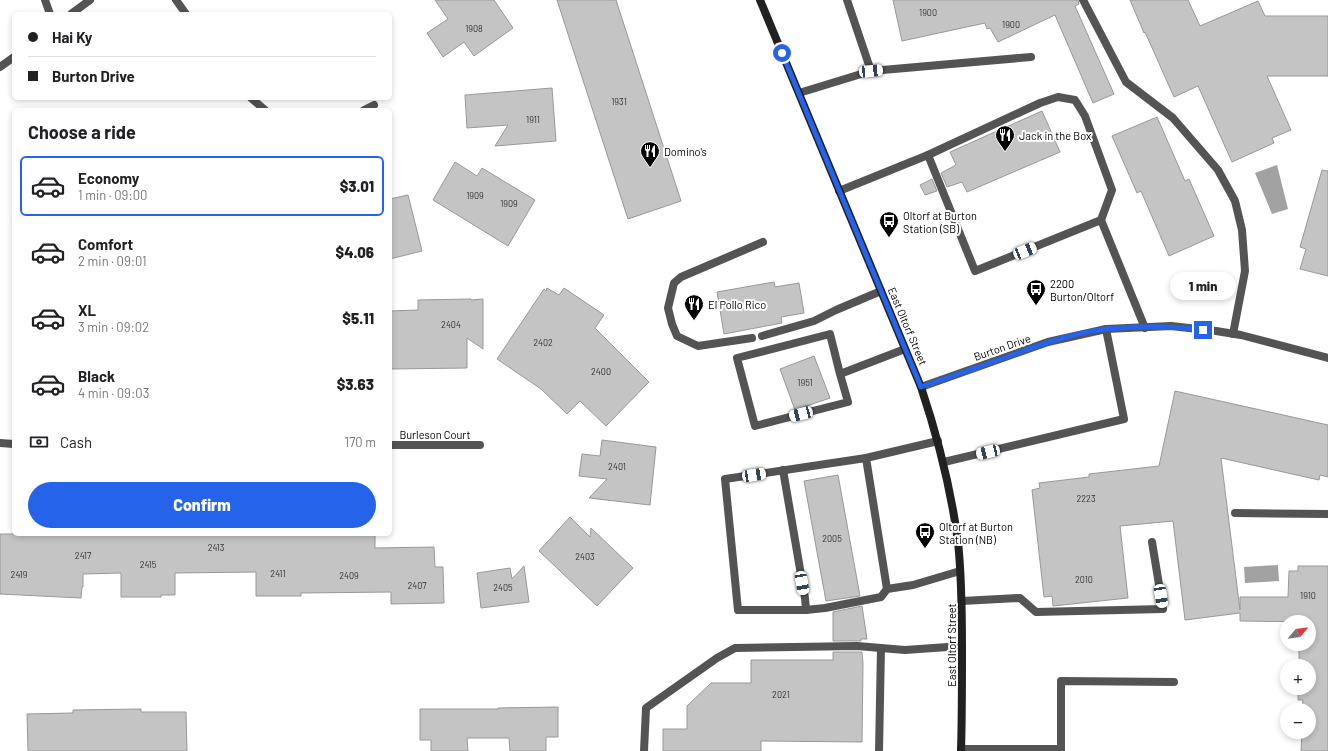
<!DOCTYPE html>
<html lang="en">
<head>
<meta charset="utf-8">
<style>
	body { margin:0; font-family:Barlow,sans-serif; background:#f2f2f2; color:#202124; height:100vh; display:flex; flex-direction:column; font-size:15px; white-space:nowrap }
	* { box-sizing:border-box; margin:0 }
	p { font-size:13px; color:#757577 }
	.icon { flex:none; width:22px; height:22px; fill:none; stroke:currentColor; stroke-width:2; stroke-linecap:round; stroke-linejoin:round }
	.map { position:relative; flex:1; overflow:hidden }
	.side { position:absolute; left:12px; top:108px; width:380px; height:428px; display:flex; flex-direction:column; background:#fff; border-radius:6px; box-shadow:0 2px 6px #0003 }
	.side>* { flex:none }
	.hud { position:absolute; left:12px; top:12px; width:380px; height:88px; border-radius:6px; box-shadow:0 2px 6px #0003; display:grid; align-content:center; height:88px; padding:0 16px; background:#fff }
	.needle { width:26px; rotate:61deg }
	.buttons { position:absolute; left:1280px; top:615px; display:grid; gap:8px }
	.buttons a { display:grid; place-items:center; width:36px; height:36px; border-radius:50%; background:#fff; box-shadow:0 2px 6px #0003; font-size:20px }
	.end { position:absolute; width:18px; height:18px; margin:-9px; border:5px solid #2563eb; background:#fff; box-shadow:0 0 0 2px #fff }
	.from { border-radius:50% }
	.bubble { position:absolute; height:28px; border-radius:14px; background:#fff; box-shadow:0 2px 6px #0003; font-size:13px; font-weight:800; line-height:28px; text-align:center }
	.car { position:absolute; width:12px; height:24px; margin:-12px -6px; border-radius:5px; box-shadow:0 0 3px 1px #0007; background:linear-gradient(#fff 24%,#345 0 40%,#fff 0 76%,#345 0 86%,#fff 0) }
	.hud b { display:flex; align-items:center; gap:14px; height:38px; font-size:15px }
	.hud b+b { border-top:1px solid #e0e0e0 }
	.hud i { width:10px; height:10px; background:#202124 }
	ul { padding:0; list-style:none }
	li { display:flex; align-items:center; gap:12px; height:60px; margin:0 8px 6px; padding:0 8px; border:2px solid transparent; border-radius:6px }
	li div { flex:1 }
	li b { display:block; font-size:15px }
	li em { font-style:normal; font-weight:800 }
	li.selected { border-color:#2563eb }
	li>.icon { width:36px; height:36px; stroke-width:1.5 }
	h2 { padding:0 16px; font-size:18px; line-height:48px }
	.pay { display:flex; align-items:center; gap:10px; height:44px; padding:0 16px; font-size:15px }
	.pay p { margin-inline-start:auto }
	.cta { display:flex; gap:8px; margin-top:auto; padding:8px 16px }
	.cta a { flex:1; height:46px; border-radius:24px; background:#2563eb; color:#fff; font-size:16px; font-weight:800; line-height:46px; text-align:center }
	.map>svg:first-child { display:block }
</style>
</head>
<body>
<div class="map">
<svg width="1328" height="751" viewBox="0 0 1328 751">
	<rect width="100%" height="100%" fill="#fff"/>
	<!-- water -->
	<g fill="#a2a2a2">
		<path d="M1277 165 1288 209 1272 214 1255 173Z"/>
		<path d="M1278 565 1279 581 1245 583 1244 567Z"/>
	</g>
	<!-- building -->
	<g fill="#c4c4c4" stroke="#989898">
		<path d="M435 0H494L513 28 474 56 464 42 443 57 427 33 448 19Z"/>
		<path d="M557 0H616L681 201 628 219Z"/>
		<path d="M893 0H1078L1079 4 1075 6 1114 94 1093 103 1055 15 998 42 990 28 987 29 985 23 902 41Z"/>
		<path d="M1130 0H1188L1200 26 1258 1 1265 16H1328V76H1267L1291 130 1272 138 1274 143 1232 162 1198 86 1174 97 1145 32 1144 33Z"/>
		<path d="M552 88 556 141 495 146 508 125 467 128 465 95Z"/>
		<path d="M1042 111 1060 152 967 192 962 182 947 187 941 173 956 165 950 152Z"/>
		<path d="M1157 117 1185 181 1189 179 1214 236 1169 256 1141 191 1137 193 1112 136Z"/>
		<path d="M455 162 477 176 482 168 535 200 508 246 433 200Z"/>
		<path d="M1322 170 1328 171V276L1300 269 1306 249 1300 247Z"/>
		<path d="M932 179 937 191 925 195 920 185Z"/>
		<path d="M408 195 422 251 390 259V199Z"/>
		<path d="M774 282 775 287 799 283 804 313 781 317 782 323 724 334 717 292Z"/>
		<path d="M547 288 559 295 564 288 604 315 595 328 649 382 606 426 580 401 567 414 541 389 497 359 544 289 546 291Z"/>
		<path d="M471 299V300L483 299V349L467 338V368L390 369V311L418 310V300Z"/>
		<path d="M814 356 830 398 795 410 780 369Z"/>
		<path d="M1175 391 1328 425V477L1320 475 1319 480 1221 458 1240 610V597H1288L1289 571H1298V566H1328V751H1301L1302 732H1309V710H1302L1303 700H1298V688H1309V666H1299V644H1309V622L1240 621V613L1185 620 1173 521 1120 526 1128 598 1053 606 1052 596 1044 597 1032 490 1040 488 1039 483 1089 477V474L1159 466Z"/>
		<path d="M602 440 656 447 650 505 589 498 607 479 579 476 582 454 600 456Z"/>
		<path d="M838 475 860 596 826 601 804 481Z"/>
		<path d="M570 517 590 537 591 528 633 568 597 606 539 551Z"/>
		<path d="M0 534H375V548L434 547 435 567H443L444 603 391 604V592L301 593V596H256V572L175 573V595H161V597H121V573L83 574V587H82L81 598 0 594Z"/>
		<path d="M524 566 529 602 481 608 477 573 510 568 512 579Z"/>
		<path d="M862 606 867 639H861V641H833V612Z"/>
		<path d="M833 652H862L863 664 862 742 761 741V751H663V729H687V706L711 683H751V660H833Z"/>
		<path d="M558 707V737H546V751H510L509 738H467L468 751H431V740H420V709H498V708Z"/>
		<path d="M141 709V712H186L187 751H28L27 714 73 713V710Z"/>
	</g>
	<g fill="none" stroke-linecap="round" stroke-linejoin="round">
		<!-- service -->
		<g stroke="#545454" stroke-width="8">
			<path d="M45 0 50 14"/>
			<path d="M847 0 871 71"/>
			<path d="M1083 0 1126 82 1173 118 1218 170 1235 201 1242 230 1245 271 1233 334"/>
			<path d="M799 93 871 71 1031 57"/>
			<path d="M928 155 1040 103 1058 97 1075 100 1085 116 1112 190 1101 220"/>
			<path d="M839 191 928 155 975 271 1101 220 1145 328"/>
			<path d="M762 336 814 321 836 310 881 291"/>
			<path d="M752 338 698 346 677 336 672 324 668 308 674 283 681 277 763 242"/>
			<path d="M840 374 848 402 755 426 737 358 830 334 840 374 905 349"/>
			<path d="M938 441 866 458 887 589 913 585 960 571"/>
			<path d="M944 462 1124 419 1106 329"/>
			<path d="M783 470 805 598 806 610 825 608 881 597 887 589"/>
			<path d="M1235 513 1328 514"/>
			<path d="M962 601 1020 598 1036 612 1163 609 1152 542"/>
			<path d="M806 610H738L725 479 866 458"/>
			<path d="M961 749H1061"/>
			<path d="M644 751 646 708 717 658 735 648 857 646 905 650 962 646"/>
			<path d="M879 751 881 648"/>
			<path d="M1061 751V681L1174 682"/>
		</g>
		<!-- minor -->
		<g stroke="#545454" stroke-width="8">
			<path d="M176 0 186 14"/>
			<path d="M251 98 265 110"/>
			<path d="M364 110 374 105"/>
			<path d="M0 443 14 444"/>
			<path d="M390 445H480"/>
		</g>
		<!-- tertiary -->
		<g stroke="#545454" stroke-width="8">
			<path d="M71 14 90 0"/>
			<path d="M0 67 14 57"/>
			<path d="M921 387 1048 342 1106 329 1171 326 1216 331 1241 335 1328 358"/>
		</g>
		<!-- secondary -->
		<path stroke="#212121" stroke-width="8" d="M760 0 921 387C938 438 951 489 958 542 962 579 962 615 962 651 962 684 962 718 961 751"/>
	</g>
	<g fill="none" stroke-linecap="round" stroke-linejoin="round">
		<!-- route -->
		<path stroke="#2563eb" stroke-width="5" d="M782 53 921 387C950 377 978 367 1007 357 1039 345 1072 333 1106 329 1138 326 1171 326 1203 330"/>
	</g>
	<!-- icons -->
	<defs>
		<g id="restaurant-pin" transform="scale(1)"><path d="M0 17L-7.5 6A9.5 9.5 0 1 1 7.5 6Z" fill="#000" stroke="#fff"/><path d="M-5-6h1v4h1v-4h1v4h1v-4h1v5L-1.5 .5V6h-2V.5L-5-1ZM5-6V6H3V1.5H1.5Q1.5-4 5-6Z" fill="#fff"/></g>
		<g id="bus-pin" transform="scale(1)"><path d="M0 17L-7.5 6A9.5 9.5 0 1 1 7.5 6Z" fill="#000" stroke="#fff"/><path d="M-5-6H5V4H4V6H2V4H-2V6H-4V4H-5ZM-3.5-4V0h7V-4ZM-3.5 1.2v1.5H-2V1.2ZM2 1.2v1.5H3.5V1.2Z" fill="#fff"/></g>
	</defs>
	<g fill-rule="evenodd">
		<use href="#restaurant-pin" x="1005" y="135"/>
		<use href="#restaurant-pin" x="650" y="151"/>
		<use href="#bus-pin" x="889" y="221"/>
		<use href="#bus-pin" x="1036" y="289"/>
		<use href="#restaurant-pin" x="694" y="304"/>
		<use href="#bus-pin" x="925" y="532"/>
	</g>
	<g text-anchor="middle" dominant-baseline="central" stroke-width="4" stroke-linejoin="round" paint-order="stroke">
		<!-- number labels -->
		<g font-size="9" fill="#313131">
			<text x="928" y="12">1900</text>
			<text x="1011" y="24">1900</text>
			<text x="474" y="28">1908</text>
			<text x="619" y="101">1931</text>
			<text x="533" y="119">1911</text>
			<text x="475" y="195">1909</text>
			<text x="509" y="203">1909</text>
			<text x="451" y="324">2404</text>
			<text x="543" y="342">2402</text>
			<text x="601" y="371">2400</text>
			<text x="805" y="382">1951</text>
			<text x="617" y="466">2401</text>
			<text x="1086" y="498">2223</text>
			<text x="832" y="538">2005</text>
			<text x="216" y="547">2413</text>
			<text x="83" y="555">2417</text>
			<text x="585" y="556">2403</text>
			<text x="148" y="564">2415</text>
			<text x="278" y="573">2411</text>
			<text x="19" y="574">2419</text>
			<text x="349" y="575">2409</text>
			<text x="1084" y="579">2010</text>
			<text x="417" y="585">2407</text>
			<text x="503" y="587">2405</text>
			<text x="1308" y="595">1910</text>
			<text x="781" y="694">2021</text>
		</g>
		<!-- poi labels -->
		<g font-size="11" fill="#000" stroke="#fff" text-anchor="start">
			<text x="1019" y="135">Jack in the Box</text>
			<text x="664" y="151">Domino's</text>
			<text x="903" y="215">Oltorf at Burton<tspan x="903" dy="13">Station (SB)</tspan></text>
			<text x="1050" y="283">2200<tspan x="1050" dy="13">Burton/Oltorf</tspan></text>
			<text x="708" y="304">El Pollo Rico</text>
			<text x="939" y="526">Oltorf at Burton<tspan x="939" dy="13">Station (NB)</tspan></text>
		</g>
		<!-- street labels -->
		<g font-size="11" fill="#000" stroke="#fff">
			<text transform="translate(908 326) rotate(67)">East Oltorf Street</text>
			<text transform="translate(1002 347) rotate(-19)">Burton Drive</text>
			<text x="435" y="434">Burleson Court</text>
			<text transform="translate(951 645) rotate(-90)">East Oltorf Street</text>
		</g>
	</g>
</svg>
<div class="buttons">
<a><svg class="needle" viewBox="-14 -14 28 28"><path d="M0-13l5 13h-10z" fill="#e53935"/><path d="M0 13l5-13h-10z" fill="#757577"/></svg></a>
<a>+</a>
<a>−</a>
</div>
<i class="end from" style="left:782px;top:53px"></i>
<i class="end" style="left:1203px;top:330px"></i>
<div class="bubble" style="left:1170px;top:272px;width:66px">1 min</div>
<i class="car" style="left:871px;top:71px;rotate:85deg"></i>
<i class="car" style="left:1025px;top:251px;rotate:68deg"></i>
<i class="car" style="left:801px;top:414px;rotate:255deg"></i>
<i class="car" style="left:988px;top:452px;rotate:257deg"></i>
<i class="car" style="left:754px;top:475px;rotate:81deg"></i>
<i class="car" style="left:802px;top:583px;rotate:170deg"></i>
<i class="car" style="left:1161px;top:596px;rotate:171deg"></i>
<div class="hud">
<b><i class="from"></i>Hai Ky</b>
<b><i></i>Burton Drive</b>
</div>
<section class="side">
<h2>Choose a ride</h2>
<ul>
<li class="selected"><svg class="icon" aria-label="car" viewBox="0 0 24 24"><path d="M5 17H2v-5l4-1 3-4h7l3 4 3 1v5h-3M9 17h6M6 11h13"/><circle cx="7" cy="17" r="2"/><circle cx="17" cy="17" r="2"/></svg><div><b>Economy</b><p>1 min · 09:00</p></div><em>$3.01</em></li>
<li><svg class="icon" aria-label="car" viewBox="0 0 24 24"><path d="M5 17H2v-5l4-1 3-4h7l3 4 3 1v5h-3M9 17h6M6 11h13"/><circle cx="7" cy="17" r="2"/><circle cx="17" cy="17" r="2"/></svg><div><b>Comfort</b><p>2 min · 09:01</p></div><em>$4.06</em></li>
<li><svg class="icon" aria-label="car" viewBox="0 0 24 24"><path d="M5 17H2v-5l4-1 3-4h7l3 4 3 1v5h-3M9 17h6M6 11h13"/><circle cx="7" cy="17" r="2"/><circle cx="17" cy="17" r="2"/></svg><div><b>XL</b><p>3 min · 09:02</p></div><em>$5.11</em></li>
<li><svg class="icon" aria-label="car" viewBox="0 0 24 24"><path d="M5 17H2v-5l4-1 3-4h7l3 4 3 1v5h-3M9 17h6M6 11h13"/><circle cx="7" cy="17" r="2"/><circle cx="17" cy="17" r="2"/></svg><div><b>Black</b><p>4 min · 09:03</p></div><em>$3.63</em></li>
</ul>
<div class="pay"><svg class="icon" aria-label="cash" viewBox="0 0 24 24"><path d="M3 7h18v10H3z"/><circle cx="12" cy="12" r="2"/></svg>Cash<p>170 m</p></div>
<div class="cta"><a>Confirm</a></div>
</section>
</div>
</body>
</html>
